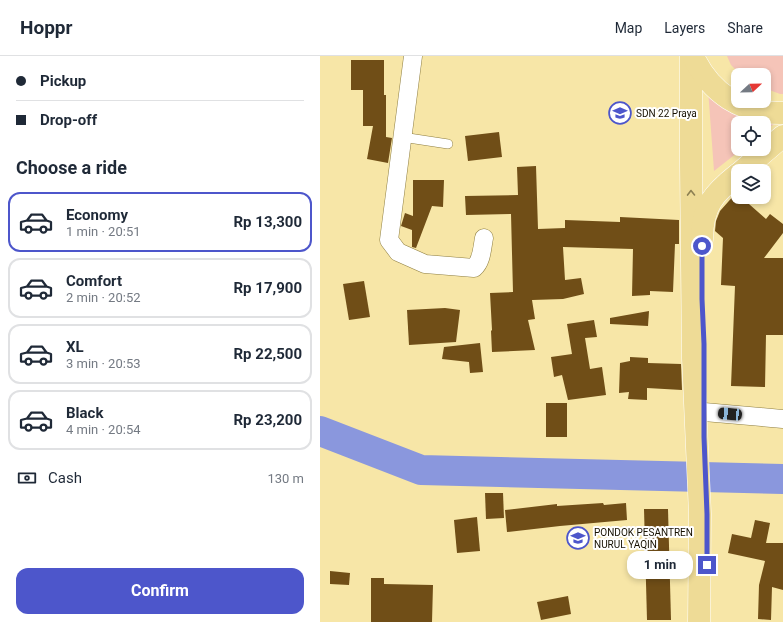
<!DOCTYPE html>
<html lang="en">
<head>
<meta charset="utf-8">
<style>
	body { margin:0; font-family:Roboto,sans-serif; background:#f2f2f3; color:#1f2937; height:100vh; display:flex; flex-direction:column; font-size:15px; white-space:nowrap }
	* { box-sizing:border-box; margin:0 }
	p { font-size:13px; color:#747a83 }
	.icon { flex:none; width:22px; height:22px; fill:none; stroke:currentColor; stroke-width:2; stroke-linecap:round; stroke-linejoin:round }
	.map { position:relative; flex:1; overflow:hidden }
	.drawer { display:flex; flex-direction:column; background:#fff; width:320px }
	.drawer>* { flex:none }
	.banner { display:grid; align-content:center; height:88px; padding:0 16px; background:#fff }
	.needle { width:26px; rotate:68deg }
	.buttons { position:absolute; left:411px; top:12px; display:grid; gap:8px }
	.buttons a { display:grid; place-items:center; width:40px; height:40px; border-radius:8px; background:#fff; box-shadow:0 2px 6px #0003; font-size:20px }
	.end { position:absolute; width:18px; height:18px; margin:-9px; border:5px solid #4d56cb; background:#fff; box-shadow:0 0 0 2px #fff }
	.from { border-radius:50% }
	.bubble { position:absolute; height:28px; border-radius:12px; background:#fff; box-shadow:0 2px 6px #0003; font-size:13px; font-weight:700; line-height:28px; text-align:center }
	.car { position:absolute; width:12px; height:24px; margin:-12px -6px; border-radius:5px; box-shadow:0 0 3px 1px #0007; background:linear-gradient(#222 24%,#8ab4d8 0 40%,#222 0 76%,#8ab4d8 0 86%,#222 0) }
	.banner b { display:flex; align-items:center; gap:14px; height:38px; font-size:15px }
	.banner b+b { border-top:1px solid #e0e1e3 }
	.banner i { width:10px; height:10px; background:#1f2937 }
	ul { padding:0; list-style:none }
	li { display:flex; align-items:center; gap:12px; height:60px; margin:0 8px 6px; padding:0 8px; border:2px solid #e0e1e3; border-radius:12px }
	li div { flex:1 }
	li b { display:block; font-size:15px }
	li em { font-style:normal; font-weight:700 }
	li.current { border-color:#4d56cb }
	li>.icon { width:36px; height:36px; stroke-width:1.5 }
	h2 { padding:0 16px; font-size:18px; line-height:48px }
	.pay { display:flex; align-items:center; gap:10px; height:44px; padding:0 16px; font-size:15px }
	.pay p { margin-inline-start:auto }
	.cta { display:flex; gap:8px; margin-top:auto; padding:8px 16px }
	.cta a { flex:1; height:46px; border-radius:12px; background:#4d56cb; color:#fff; font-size:16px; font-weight:700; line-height:46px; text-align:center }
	header { display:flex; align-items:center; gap:24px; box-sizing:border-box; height:56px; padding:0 20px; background:#fff; border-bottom:1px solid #e0e1e3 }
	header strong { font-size:19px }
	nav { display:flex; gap:22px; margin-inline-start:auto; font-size:14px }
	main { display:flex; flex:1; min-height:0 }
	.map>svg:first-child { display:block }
</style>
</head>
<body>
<header>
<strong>Hoppr</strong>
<nav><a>Map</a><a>Layers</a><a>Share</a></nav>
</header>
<main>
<section class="drawer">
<div class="banner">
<b><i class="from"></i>Pickup</b>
<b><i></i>Drop-off</b>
</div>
<h2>Choose a ride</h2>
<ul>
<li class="current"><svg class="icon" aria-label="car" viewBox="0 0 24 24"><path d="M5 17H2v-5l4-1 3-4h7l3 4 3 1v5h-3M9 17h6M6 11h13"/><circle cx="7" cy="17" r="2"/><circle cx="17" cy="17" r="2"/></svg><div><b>Economy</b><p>1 min · 20:51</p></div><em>Rp 13,300</em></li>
<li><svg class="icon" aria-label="car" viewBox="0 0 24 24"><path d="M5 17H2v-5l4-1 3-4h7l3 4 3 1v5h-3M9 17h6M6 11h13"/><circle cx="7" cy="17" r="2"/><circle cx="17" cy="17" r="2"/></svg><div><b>Comfort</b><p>2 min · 20:52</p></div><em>Rp 17,900</em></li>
<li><svg class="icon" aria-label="car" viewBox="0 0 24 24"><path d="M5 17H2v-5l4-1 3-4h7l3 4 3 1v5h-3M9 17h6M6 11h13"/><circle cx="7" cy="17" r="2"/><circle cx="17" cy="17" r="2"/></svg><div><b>XL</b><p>3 min · 20:53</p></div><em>Rp 22,500</em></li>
<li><svg class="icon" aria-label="car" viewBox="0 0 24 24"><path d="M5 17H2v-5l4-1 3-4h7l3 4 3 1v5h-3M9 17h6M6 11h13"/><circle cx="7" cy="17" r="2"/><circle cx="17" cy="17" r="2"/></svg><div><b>Black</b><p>4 min · 20:54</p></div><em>Rp 23,200</em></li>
</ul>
<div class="pay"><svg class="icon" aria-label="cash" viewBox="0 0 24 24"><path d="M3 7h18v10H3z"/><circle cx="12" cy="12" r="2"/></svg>Cash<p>130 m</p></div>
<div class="cta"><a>Confirm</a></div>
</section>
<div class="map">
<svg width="463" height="566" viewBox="0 0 463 566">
	<rect width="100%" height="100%" fill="#f7e6a7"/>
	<!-- green -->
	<g fill="#f5c4b8">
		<path d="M407 0H463V38H460L444 32V19H421L411 9Z"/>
		<path d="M388 33 455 67 444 76V67H418V93H422L394 115Z"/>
	</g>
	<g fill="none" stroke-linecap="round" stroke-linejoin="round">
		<!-- river -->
		<path stroke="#8a97dd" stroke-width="30" d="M0 375 101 414 463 423"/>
	</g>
	<!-- building -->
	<g fill="#704e17">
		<path d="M31 4H64V39H66V81L72 82 68 107 47 103 53 70H43V34H31Z"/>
		<path d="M179 76 182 101 148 105 145 80Z"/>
		<path d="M216 110 218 173 245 172V164L300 166V161L359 164V188H355L353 236 330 235V239L312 240 313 193 243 191 245 224 261 222 264 238 243 243 212 244 215 263 208 264 215 294 172 296 171 275 172 274 170 237 193 236 191 158 146 159 145 140 198 139 197 111Z"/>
		<path d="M93 124H124L123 151 112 150 96 192 92 191V174L81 170 85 157 93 160Z"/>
		<path d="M416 137 418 139V141H421L446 163 450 158 463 168V177L444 202H463V279H446L445 331 411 330 415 230 401 229 403 182 395 175 396 165 400 155Z"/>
		<path d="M44 225 50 261 29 264 23 228Z"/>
		<path d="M125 252 140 254 136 286 89 289 87 254Z"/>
		<path d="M329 255 328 270 290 268V262Z"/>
		<path d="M274 264 277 281 265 282 270 313 282 311 286 339 248 344 242 319 234 321 231 301 252 298 247 268Z"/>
		<path d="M160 287 163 316 150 317 149 306 122 303 124 291Z"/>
		<path d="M310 301 328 302V307L361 308 362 334 327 332V344L308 343 309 336 299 337 300 307 310 305Z"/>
		<rect x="226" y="347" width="21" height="34"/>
		<path d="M165 437H183L184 462 166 463Z"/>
		<path d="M283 447 284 449 306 447 307 464 240 470 187 476 185 454 237 448V450Z"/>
		<path d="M324 453H348L351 564H327Z"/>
		<path d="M157 461 160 495 137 497 134 464Z"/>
		<path d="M435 464 450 467 446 487H463V534L452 531 451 564 438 563 439 529 445 505 408 497 412 478 431 482Z"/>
		<path d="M10 515 30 517 29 529 10 528Z"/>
		<path d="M51 522H64V528L113 529 112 566H51Z"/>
		<path d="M248 540 251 558 221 564 217 546Z"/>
	</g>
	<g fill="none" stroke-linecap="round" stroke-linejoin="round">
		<!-- service casing -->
		<g stroke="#8e7e41" stroke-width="10">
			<path id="service" d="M82 81 128 88"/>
		</g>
		<!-- minor casing -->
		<g stroke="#8e7e41" stroke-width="19">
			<g id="minor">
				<path d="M93 0 69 184 78 196 105 208 154 212C162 205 162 192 164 182"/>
				<path d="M384 356 463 363"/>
			</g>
		</g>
		<!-- trunk casing -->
		<g stroke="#fff" stroke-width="23">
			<g id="trunk">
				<path d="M371 0V109L373 302 380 458 379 566"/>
				<path d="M373 0C390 37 422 58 463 57"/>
				<path d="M422 115 463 80"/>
				<path d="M382 183C382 150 394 137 418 118"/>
			</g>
		</g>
		<!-- service -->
		<use href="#service" stroke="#fff" stroke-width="9"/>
		<!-- minor -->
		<use href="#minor" stroke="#fff" stroke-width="18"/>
		<!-- trunk -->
		<use href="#trunk" stroke="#eedb96" stroke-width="22"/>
	</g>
	<!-- one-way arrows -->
	<defs><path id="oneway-chevron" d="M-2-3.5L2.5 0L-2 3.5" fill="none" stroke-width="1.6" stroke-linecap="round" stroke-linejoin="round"/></defs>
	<use stroke="#8d8052" href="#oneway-chevron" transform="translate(371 137) rotate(-91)"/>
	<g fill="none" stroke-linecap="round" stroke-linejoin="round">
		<!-- route -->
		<path stroke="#4d56cb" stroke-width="5" d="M382 190V243L384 288V381L387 458V509"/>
	</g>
	<!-- icons -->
	<defs>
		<g id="school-ring" transform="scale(1.15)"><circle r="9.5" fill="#fff" stroke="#4d56cb" stroke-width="1.5"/><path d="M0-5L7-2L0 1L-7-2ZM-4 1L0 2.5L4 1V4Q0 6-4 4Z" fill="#4d56cb"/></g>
	</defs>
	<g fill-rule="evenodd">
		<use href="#school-ring" x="300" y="57"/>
		<use href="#school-ring" x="258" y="482"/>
	</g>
	<g text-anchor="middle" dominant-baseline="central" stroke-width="4" stroke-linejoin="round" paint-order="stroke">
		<!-- poi labels -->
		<g font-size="10" fill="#161000" stroke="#fff" text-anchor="start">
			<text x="316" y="57">SDN 22 Praya</text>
			<text x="274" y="476">PONDOK PESANTREN<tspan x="274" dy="12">NURUL YAQIN</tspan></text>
		</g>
	</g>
</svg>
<div class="buttons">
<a><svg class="needle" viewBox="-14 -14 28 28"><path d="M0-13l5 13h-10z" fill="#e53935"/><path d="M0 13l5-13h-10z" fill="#747a83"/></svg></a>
<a><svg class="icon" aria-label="locate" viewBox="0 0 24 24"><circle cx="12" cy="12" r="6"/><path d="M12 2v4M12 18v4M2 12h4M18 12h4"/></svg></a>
<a><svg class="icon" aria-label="layers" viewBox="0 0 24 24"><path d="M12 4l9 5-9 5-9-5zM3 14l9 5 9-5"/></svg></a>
</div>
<i class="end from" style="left:382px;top:190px"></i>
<i class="end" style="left:387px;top:509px"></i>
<div class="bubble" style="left:307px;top:495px;width:66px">1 min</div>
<i class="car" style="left:410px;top:358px;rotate:275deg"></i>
</div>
</main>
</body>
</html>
